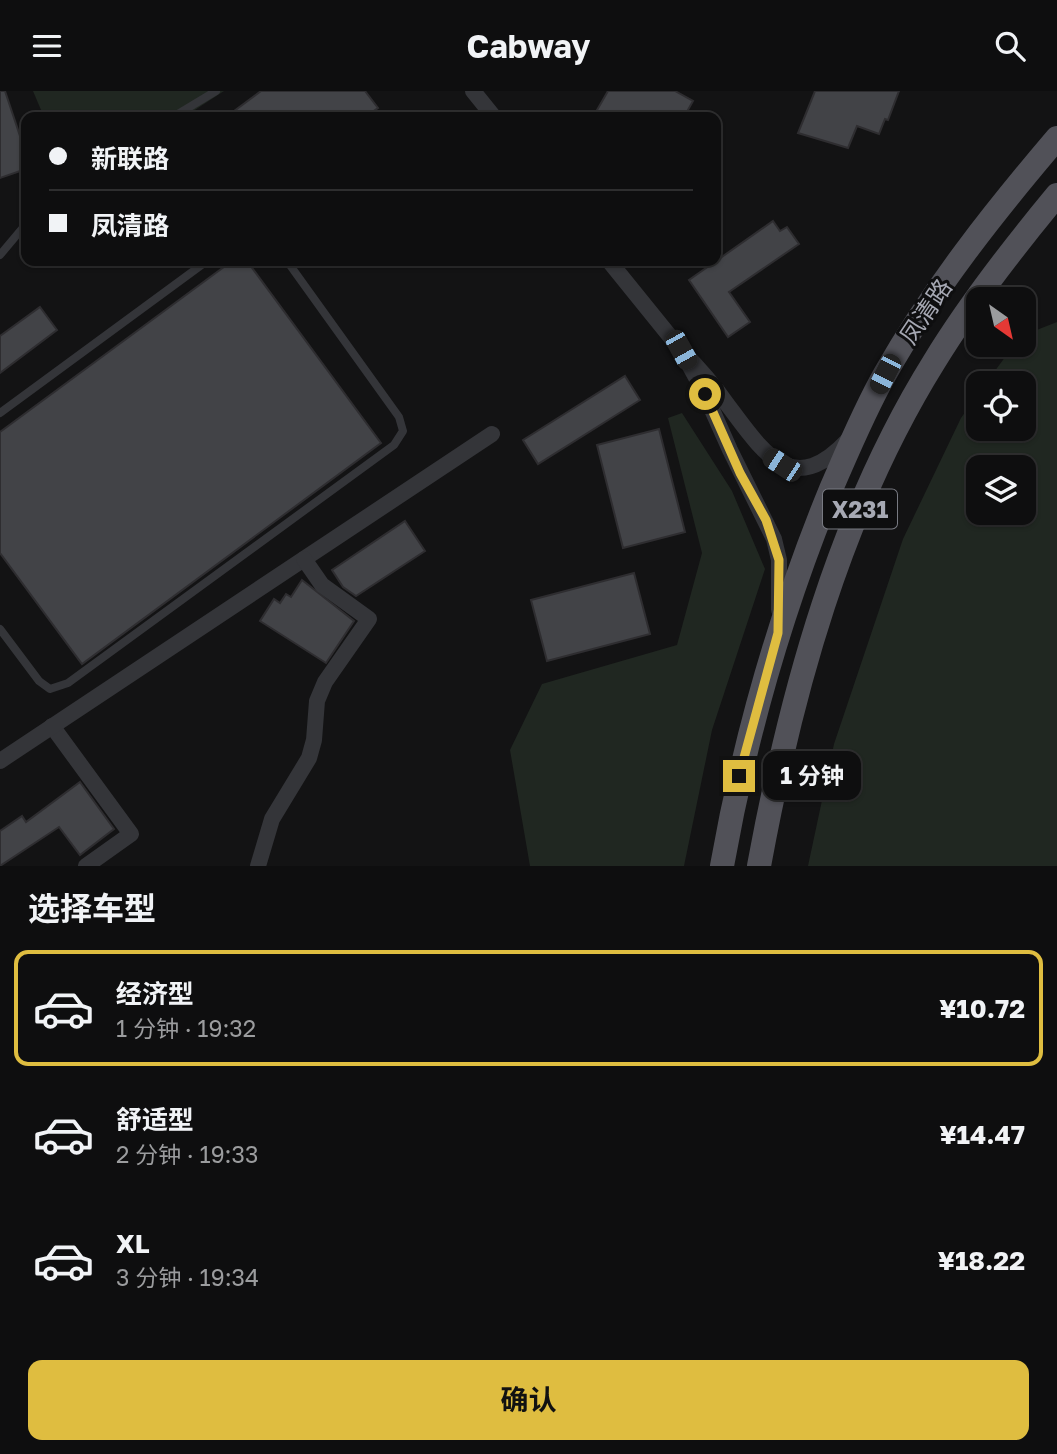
<!DOCTYPE html>
<html lang="zh">
<head>
<meta charset="utf-8">
<style>
	body { margin:0; font-family:"Golos Text","Noto Sans SC",sans-serif; background:#171718; color:#f1f3f6; height:100vh; display:flex; flex-direction:column; font-size:26px; white-space:nowrap }
	* { box-sizing:border-box; margin:0 }
	p { font-size:23px; color:#9b9c9e }
	.icon { flex:none; width:38px; height:38px; fill:none; stroke:currentColor; stroke-width:2; stroke-linecap:round; stroke-linejoin:round }
	.map { position:relative; height:775px; overflow:hidden }
	.sheet { display:flex; flex-direction:column; background:#0e0e0f; flex:1 }
	.sheet>* { flex:none }
	.guide { position:absolute; left:21px; top:21px; width:700px; height:154px; border-radius:14px; box-shadow:0 2px 5px #0004,0 0 0 2px #2e2e2f; display:grid; align-content:center; height:154px; padding:0 28px; background:#0e0e0f }
	.needle { width:46px; rotate:146deg }
	.tools { position:absolute; left:966px; top:196px; display:grid; gap:14px }
	.tools a { display:grid; place-items:center; width:70px; height:70px; border-radius:14px; background:#0e0e0f; box-shadow:0 2px 5px #0004,0 0 0 2px #2e2e2f; font-size:35px }
	.end { position:absolute; width:32px; height:32px; margin:-16px; border:9px solid #dfbd40; background:#111; box-shadow:0 0 0 4px #111 }
	.from { border-radius:50% }
	.bubble { position:absolute; height:49px; border-radius:14px; background:#0e0e0f; box-shadow:0 2px 5px #0004,0 0 0 2px #2e2e2f; font-size:23px; font-weight:700; line-height:49px; text-align:center }
	.car { position:absolute; width:21px; height:42px; margin:-21px -10px; border-radius:9px; box-shadow:0 0 5px 2px #0007; background:linear-gradient(#222 24%,#8ab4d8 0 40%,#222 0 76%,#8ab4d8 0 86%,#222 0) }
	.guide b { display:flex; align-items:center; gap:24px; height:66px; font-size:26px }
	.guide b+b { border-top:2px solid #2e2e2f }
	.guide i { width:18px; height:18px; background:#f1f3f6 }
	ul { padding:0; list-style:none }
	li { display:flex; align-items:center; gap:21px; height:116px; margin:0 14px 10px; padding:0 14px; border:4px solid transparent; border-radius:14px }
	li div { flex:1 }
	li b { display:block; font-size:26px }
	li em { font-style:normal; font-weight:700 }
	li.active { border-color:#dfbd40 }
	li>.icon { width:63px; height:63px; stroke-width:1.5 }
	h2 { padding:0 28px; font-size:32px; line-height:84px }
	.action { display:flex; gap:14px; margin-top:auto; padding:14px 28px }
	.action a { flex:1; height:80px; border-radius:14px; background:#dfbd40; color:#111; font-size:28px; font-weight:700; line-height:80px; text-align:center }
	header { display:flex; justify-content:space-between; align-items:center; height:91px; padding:0 28px; background:#0e0e0f; font-size:32px; font-weight:700 }
	.map>svg:first-child { display:block }
</style>
</head>
<body>
<header><svg class="icon" aria-label="menu" viewBox="0 0 24 24"><path d="M4 6h16M4 12h16M4 18h16"/></svg>Cabway<svg class="icon" aria-label="search" viewBox="0 0 24 24"><circle cx="10" cy="10" r="6"/><path d="M15 15l6 6"/></svg></header>
<div class="map">
<svg width="1057" height="775" viewBox="0 0 1057 775">
	<rect width="100%" height="100%" fill="#131314"/>
	<!-- green -->
	<g fill="#202721" fill-rule="evenodd">
		<path d="M33 0H224L184 26H44Z"/>
		<path d="M1057 231V775H808L834 653 903 448 961 327 978 303V338H1024V292H986L1014 254H1024V244ZM978 376H1024V422H978Z"/>
		<path d="M682 322 732 400 765 478 712 639 684 775H530L510 659 542 593 677 554 702 462 668 327Z"/>
	</g>
	<!-- building -->
	<g fill="#424347" stroke="#2e2d30" stroke-width="2">
		<path d="M0 0H5L26 63V78L0 87Z"/>
		<path d="M261 0H365L378 17 365 26H226Z"/>
		<path d="M608 0H675L693 10 684 26H593Z"/>
		<path d="M815 0H899L888 29 885 28 879 43 857 35 848 57 798 42Z"/>
		<path d="M773 130 780 140 787 136 799 153 729 201 750 231 728 246 689 189Z"/>
		<path d="M232 170H247L381 352 82 573 0 462V341Z"/>
		<path d="M40 216 57 239 0 282V245Z"/>
		<path d="M625 285 640 309 538 373 523 349Z"/>
		<path d="M659 338 685 441 623 457 597 354Z"/>
		<path d="M405 430 425 460 356 505 343 496 332 479Z"/>
		<path d="M634 482 650 543 547 570 531 509Z"/>
		<path d="M302 489 354 530 326 572 260 530 274 508 280 512 286 503 291 506Z"/>
		<path d="M80 691 114 738 80 764 59 736 0 775V740L22 725 26 731Z"/>
	</g>
	<g fill="none" stroke-linecap="round" stroke-linejoin="round">
		<!-- lane -->
		<g stroke="#343539" stroke-width="8">
			<path d="M173 26 216 0"/>
			<path d="M0 164 26 133"/>
			<path d="M0 322 207 170"/>
			<path d="M0 538 39 590 50 598 68 592 394 354 403 340 399 326 287 170"/>
		</g>
		<!-- street -->
		<g stroke="#343539" stroke-width="16">
			<path d="M473 0 494 26"/>
			<path d="M609 170 681 259"/>
			<path d="M779 519V469L774 448 730 359 705 303 681 259C698 276 713 293 727 313 763 361 792 409 848 349"/>
			<path d="M52 635 131 743 86 775"/>
			<path d="M0 670 492 343"/>
			<path d="M258 775 272 728 309 667 314 649 317 610 325 591 369 528 322 494 304 468"/>
		</g>
		<!-- primary -->
		<g stroke="#515158" stroke-width="24">
			<path d="M722 775C745 645 781 520 831 398 848 359 864 320 885 283 933 198 994 121 1057 47"/>
			<path d="M759 775C791 601 840 422 934 271 970 212 1013 157 1057 104"/>
		</g>
	</g>
	<g fill="none" stroke-linecap="round" stroke-linejoin="round">
		<!-- route -->
		<path stroke="#dfbd40" stroke-width="9" d="M705 303 740 382 766 429 779 469 778 542 739 685"/>
	</g>
	<g text-anchor="middle" dominant-baseline="central" stroke-width="6" stroke-linejoin="round" paint-order="stroke">
		<!-- shield labels -->
		<rect fill="#0e0e0f" stroke="#787a82" stroke-width="2" x="823" y="398.5" width="74" height="39" rx="5"/>
		<g font-size="23" font-weight="bold" fill="#a6a8b3">
			<text x="860" y="418">X231</text>
		</g>
		<!-- street labels -->
		<g font-size="24" fill="#a6a8b3" stroke="#0e0e0f">
			<text transform="translate(925 220) rotate(-56)">凤清路</text>
		</g>
	</g>
</svg>
<div class="tools">
<a><svg class="needle" viewBox="-14 -14 28 28"><path d="M0-13l5 13h-10z" fill="#e53935"/><path d="M0 13l5-13h-10z" fill="#9b9c9e"/></svg></a>
<a><svg class="icon" aria-label="locate" viewBox="0 0 24 24"><circle cx="12" cy="12" r="6"/><path d="M12 2v4M12 18v4M2 12h4M18 12h4"/></svg></a>
<a><svg class="icon" aria-label="layers" viewBox="0 0 24 24"><path d="M12 4l9 5-9 5-9-5zM3 14l9 5 9-5"/></svg></a>
</div>
<i class="end from" style="left:705px;top:303px"></i>
<i class="end" style="left:739px;top:685px"></i>
<div class="bubble" style="left:763px;top:660px;width:98px">1 分钟</div>
<i class="car" style="left:681px;top:259px;rotate:151deg"></i>
<i class="car" style="left:885px;top:283px;rotate:207deg"></i>
<i class="car" style="left:782px;top:374px;rotate:303deg"></i>
<div class="guide">
<b><i class="from"></i>新联路</b>
<b><i></i>凤清路</b>
</div>
</div>
<section class="sheet">
<h2>选择车型</h2>
<ul>
<li class="active"><svg class="icon" aria-label="car" viewBox="0 0 24 24"><path d="M5 17H2v-5l4-1 3-4h7l3 4 3 1v5h-3M9 17h6M6 11h13"/><circle cx="7" cy="17" r="2"/><circle cx="17" cy="17" r="2"/></svg><div><b>经济型</b><p>1 分钟 · 19:32</p></div><em>¥10.72</em></li>
<li><svg class="icon" aria-label="car" viewBox="0 0 24 24"><path d="M5 17H2v-5l4-1 3-4h7l3 4 3 1v5h-3M9 17h6M6 11h13"/><circle cx="7" cy="17" r="2"/><circle cx="17" cy="17" r="2"/></svg><div><b>舒适型</b><p>2 分钟 · 19:33</p></div><em>¥14.47</em></li>
<li><svg class="icon" aria-label="car" viewBox="0 0 24 24"><path d="M5 17H2v-5l4-1 3-4h7l3 4 3 1v5h-3M9 17h6M6 11h13"/><circle cx="7" cy="17" r="2"/><circle cx="17" cy="17" r="2"/></svg><div><b>XL</b><p>3 分钟 · 19:34</p></div><em>¥18.22</em></li>
</ul>
<div class="action"><a>确认</a></div>
</section>
</body>
</html>
